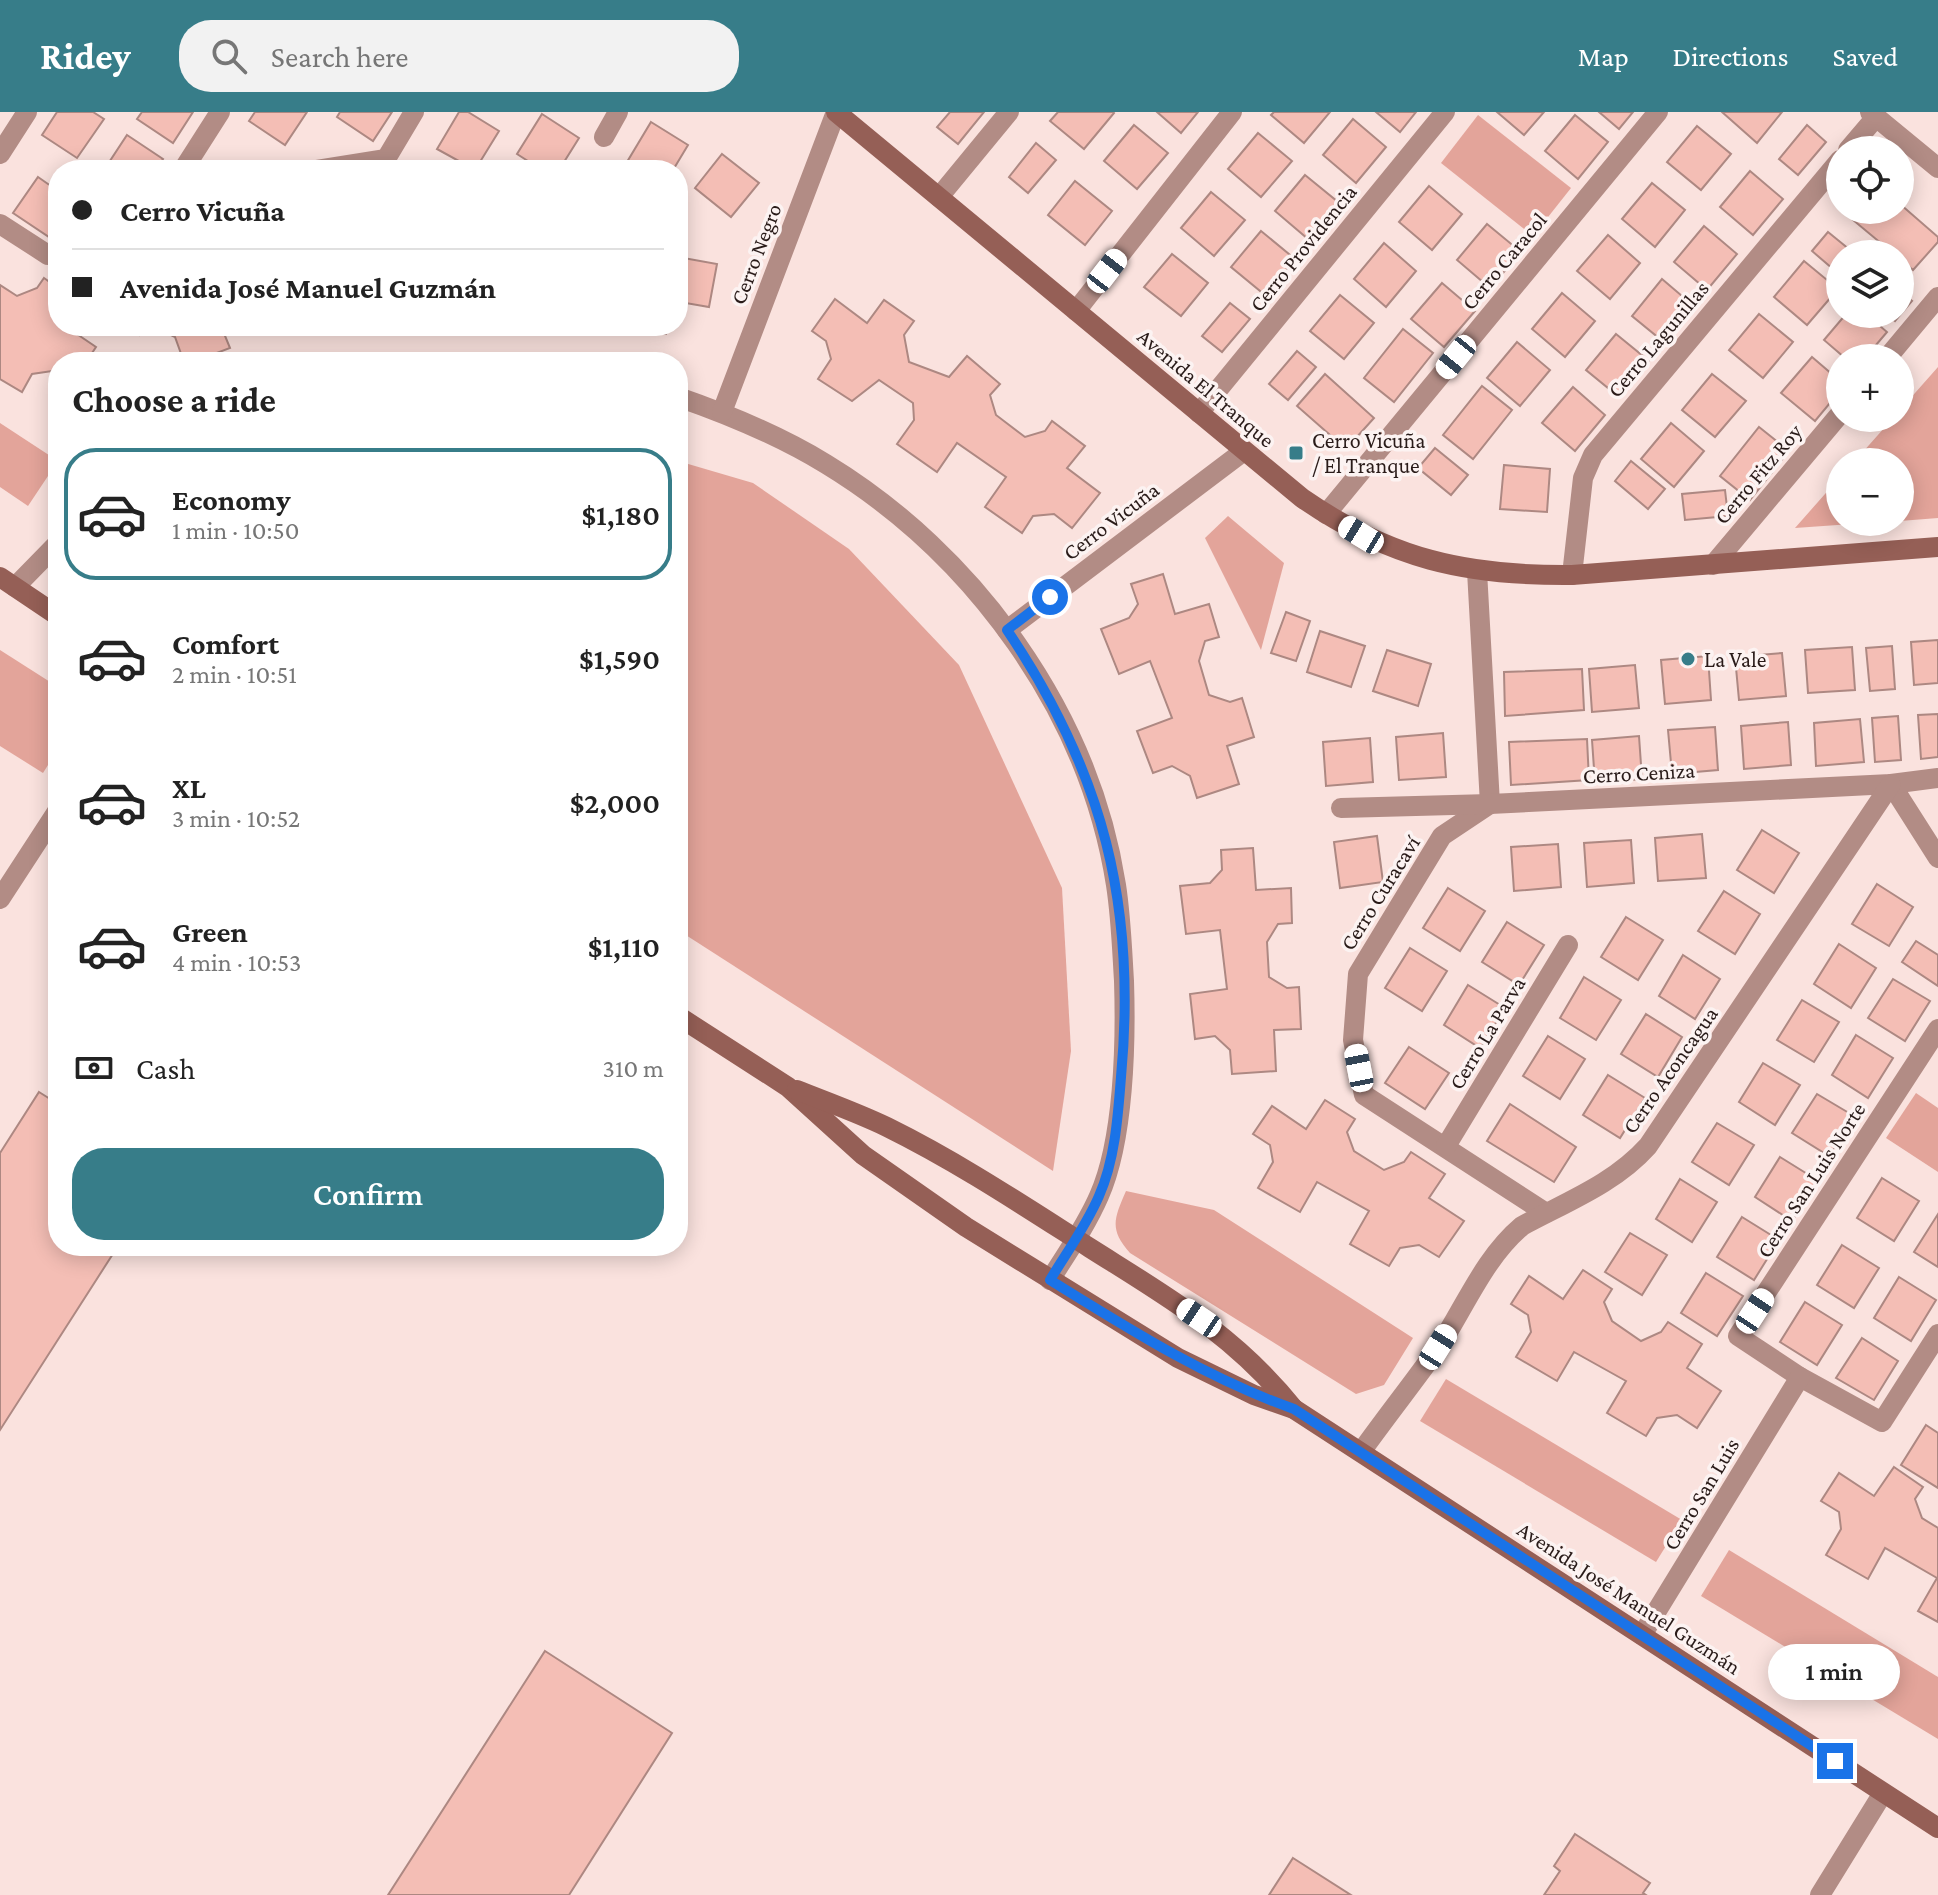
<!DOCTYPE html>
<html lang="en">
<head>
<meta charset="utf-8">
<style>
	body { margin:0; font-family:"Crimson Pro",serif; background:#f2f2f2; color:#222; height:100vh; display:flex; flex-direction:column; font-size:30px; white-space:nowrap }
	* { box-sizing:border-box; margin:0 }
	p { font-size:26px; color:#767676 }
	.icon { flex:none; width:44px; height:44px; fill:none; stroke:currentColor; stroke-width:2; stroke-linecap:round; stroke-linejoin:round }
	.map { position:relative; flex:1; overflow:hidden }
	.drawer { position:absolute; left:48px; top:240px; width:640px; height:904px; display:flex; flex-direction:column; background:#fff; border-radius:32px; box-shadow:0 4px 20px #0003 }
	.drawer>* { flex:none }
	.banner { position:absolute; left:48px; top:48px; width:640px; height:176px; border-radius:32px; box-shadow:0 4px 20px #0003; display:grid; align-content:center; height:176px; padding:0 24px; background:#fff }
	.controls { position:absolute; left:1826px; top:24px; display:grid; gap:16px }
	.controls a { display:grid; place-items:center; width:88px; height:88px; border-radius:50%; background:#fff; box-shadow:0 4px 20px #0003; font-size:40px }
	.end { position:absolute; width:36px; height:36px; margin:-18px; border:10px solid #1a73e8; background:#fff; box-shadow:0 0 0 4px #fff }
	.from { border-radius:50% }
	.bubble { position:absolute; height:56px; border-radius:28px; background:#fff; box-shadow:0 4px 20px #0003; font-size:26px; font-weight:600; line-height:56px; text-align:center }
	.car { position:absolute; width:24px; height:48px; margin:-24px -12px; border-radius:10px; box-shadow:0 0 6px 2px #0007; background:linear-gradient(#fff 24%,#345 0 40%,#fff 0 76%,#345 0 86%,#fff 0) }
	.banner b { display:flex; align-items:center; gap:28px; height:76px; font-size:30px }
	.banner b+b { border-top:2px solid #e0e0e0 }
	.banner i { width:20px; height:20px; background:#222 }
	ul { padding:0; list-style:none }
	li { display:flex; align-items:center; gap:24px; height:132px; margin:0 16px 12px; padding:0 8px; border:4px solid transparent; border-radius:32px }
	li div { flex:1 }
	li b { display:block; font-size:30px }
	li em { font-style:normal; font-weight:600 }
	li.on { border-color:#377d89 }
	li>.icon { width:72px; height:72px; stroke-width:1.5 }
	h2 { padding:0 24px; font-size:36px; line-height:96px }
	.pay { display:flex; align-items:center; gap:20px; height:88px; padding:0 24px; font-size:30px }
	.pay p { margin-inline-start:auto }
	.cta { display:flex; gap:16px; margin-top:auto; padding:16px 24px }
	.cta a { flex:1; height:92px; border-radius:32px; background:#377d89; color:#fff; font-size:32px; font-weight:600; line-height:92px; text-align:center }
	header { display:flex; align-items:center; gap:48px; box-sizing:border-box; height:112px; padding:0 40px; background:#377d89; color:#fff }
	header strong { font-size:38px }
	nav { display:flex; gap:44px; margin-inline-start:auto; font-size:28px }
	.search { width:560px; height:72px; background:#f2f2f2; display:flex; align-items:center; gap:20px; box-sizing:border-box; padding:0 28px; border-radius:32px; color:#767676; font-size:30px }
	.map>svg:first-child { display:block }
</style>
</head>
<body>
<header>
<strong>Ridey</strong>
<div class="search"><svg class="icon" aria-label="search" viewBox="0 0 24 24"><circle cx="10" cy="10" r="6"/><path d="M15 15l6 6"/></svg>Search here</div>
<nav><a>Map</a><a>Directions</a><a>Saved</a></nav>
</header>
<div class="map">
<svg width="1938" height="1783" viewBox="0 0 1938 1783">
	<rect width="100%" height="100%" fill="#fae2de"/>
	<!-- green -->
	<g fill="#e3a49a">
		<path d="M1478 3 1571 76 1533 124 1441 51Z"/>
		<path d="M1938 255V406L1900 409V350H1854L1893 306H1900V298Z"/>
		<path d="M0 311 58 349 28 394 0 375Z"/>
		<path d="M678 349 753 371 849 437 959 553 1062 776 1071 939 1053 1059 678 818Z"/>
		<path d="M1840 365V410H1880L1795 416Z"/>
		<path d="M1228 404 1284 451 1261 538 1205 426Z"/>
		<path d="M0 538 58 575V637L43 661 0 634Z"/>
		<path d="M1916 981 1938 996V1060L1886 1026Z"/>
		<path d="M1126 1079 1214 1098 1413 1226 1384 1273 1356 1282 1130 1141C1109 1117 1114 1107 1126 1079Z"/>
		<path d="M1446 1267 1682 1408 1656 1450 1420 1309Z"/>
		<path d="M1729 1438 1938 1565V1627L1701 1484Z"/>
	</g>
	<!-- building -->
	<g fill="#f4beb5" stroke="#ad8882" stroke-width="2">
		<path d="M57 0H93L104 7 77 46 42 23Z"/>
		<path d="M142 0H193L173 31 137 7Z"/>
		<path d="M255 0H307L285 33 249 9Z"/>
		<path d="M340 0H392L373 29 337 5Z"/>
		<path d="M459 0H468L499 19 475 58 437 37Z"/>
		<path d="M950 0H984L958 32 937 15Z"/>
		<path d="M1058 0H1113L1114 1 1084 37 1050 9Z"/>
		<path d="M1157 0H1198L1181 21Z"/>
		<path d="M1274 0H1330L1304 31 1271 3Z"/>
		<path d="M1376 0H1416L1400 20Z"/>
		<path d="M1497 0H1544L1524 23Z"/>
		<path d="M1599 0H1633L1619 17Z"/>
		<path d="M1722 0H1782L1757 31Z"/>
		<path d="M542 2 579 26 559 58H542L517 42Z"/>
		<path d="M1575 3 1608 30 1578 67 1545 39Z"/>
		<path d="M1353 7 1386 35 1356 71 1323 43Z"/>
		<path d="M651 10 688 33 673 58H640L627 50Z"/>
		<path d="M1134 13 1168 41 1137 77 1104 49Z"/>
		<path d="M1807 13 1826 30 1798 63 1779 47Z"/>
		<path d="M1697 14 1731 42 1701 78 1667 50Z"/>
		<path d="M1258 21 1292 49 1261 85 1228 57Z"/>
		<path d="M127 23 163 47 156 58H104Z"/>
		<path d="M1036 31 1056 48 1028 81 1009 65Z"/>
		<path d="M722 42 759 71 731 105 695 76Z"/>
		<path d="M1750 59 1783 87 1753 123 1720 95Z"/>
		<path d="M1305 63 1338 90 1308 127 1275 99Z"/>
		<path d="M38 65 58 79V118L52 127 13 101Z"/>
		<path d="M1075 69 1112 99 1085 133 1048 103Z"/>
		<path d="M1652 71 1685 98 1655 135 1622 107Z"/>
		<path d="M1429 74 1462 102 1432 138 1399 110Z"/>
		<path d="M1211 80 1245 108 1214 144 1181 116Z"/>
		<path d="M1900 92 1938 125V130L1913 158 1900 147V142H1894L1853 108 1862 98H1900Z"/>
		<path d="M1487 112 1521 140 1490 176 1457 148Z"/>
		<path d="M1704 114 1737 142 1707 178 1674 150Z"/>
		<path d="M1261 119 1295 147 1265 183 1231 155Z"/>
		<path d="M1828 120 1855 142H1840V163L1812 139Z"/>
		<path d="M1608 123 1640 151 1610 187 1577 159Z"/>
		<path d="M1384 131 1416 159 1386 195 1354 167Z"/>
		<path d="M1172 142 1208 171 1181 204 1144 175Z"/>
		<path d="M678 145 717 152 709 195 686 191 678 197Z"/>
		<path d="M1804 149 1838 177 1807 213 1774 185Z"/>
		<path d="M44 166 58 176V214H65L96 235 86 250H58V263L52 259 32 262 22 280 0 267V173L17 184 37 176Z"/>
		<path d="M1662 167 1695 195 1665 231 1632 204Z"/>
		<path d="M1442 171 1475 199 1444 235 1411 207Z"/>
		<path d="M1900 180 1912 189 1895 209 1887 202H1900Z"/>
		<path d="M1562 181 1595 209 1565 245 1532 217Z"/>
		<path d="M1340 183 1374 211 1344 247 1310 219Z"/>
		<path d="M835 187 867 211 884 188 914 209 904 223 909 250 949 265 967 244 1000 272 990 283 996 303 1025 325 1045 319 1052 309 1085 334 1067 356 1100 381 1072 416 1054 402 1033 404 1022 421 985 395 1006 365 957 331 937 360 897 332 914 308 913 291 879 268 852 289 818 267 831 247 826 229 812 219Z"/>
		<path d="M1230 191 1250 207 1222 240 1202 224Z"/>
		<path d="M1759 202 1793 230 1763 266 1729 238Z"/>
		<path d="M1846 202H1866L1887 220 1865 246H1845L1824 228Z"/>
		<path d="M137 214H221L230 236 193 250H184L175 225 159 217 140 223Z"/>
		<path d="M622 214H668L666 222 621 217Z"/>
		<path d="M1403 217 1433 241 1394 290 1364 266Z"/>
		<path d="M1616 222 1649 249 1619 285 1586 258Z"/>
		<path d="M1517 230 1550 258 1520 294 1487 266Z"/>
		<path d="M1297 239 1316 255 1288 288 1269 272Z"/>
		<path d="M1812 245 1840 269V279L1815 309 1781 281Z"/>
		<path d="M1325 262 1374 306 1346 337 1297 294Z"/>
		<path d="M1712 262 1746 289 1715 325 1682 298Z"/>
		<path d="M1482 274 1512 298 1473 347 1443 323Z"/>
		<path d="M1573 275 1605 303 1575 339 1542 311Z"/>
		<path d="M1671 311 1704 339 1674 375 1641 347Z"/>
		<path d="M1759 315 1789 339 1750 388 1720 364Z"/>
		<path d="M1435 336 1468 363 1451 383 1418 356Z"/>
		<path d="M1631 349 1665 377 1648 397 1615 369Z"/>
		<path d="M1504 353 1550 357 1547 400 1500 397Z"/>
		<path d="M1725 378 1728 404 1685 408 1682 382Z"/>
		<path d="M1163 462 1175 502 1209 492 1219 525 1205 529 1199 549 1209 583 1230 590 1242 586 1254 625 1227 634 1239 672 1197 686 1190 664 1172 654 1153 661 1137 619 1172 606 1150 549 1119 562 1101 517 1129 506 1138 492 1131 472Z"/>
		<path d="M1286 500 1310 509 1296 549 1271 541Z"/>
		<path d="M1320 519 1365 534 1351 575 1307 560Z"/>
		<path d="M1938 528V571L1914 573 1911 530Z"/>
		<path d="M1892 534 1895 577 1870 579 1866 536Z"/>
		<path d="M1852 535 1855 578 1808 581 1805 538Z"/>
		<path d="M1387 538 1431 552 1418 594 1373 579Z"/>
		<path d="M1782 541 1786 584 1739 588 1735 545Z"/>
		<path d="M1708 544 1711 588 1665 592 1661 548Z"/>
		<path d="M1635 553 1639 596 1592 600 1589 557Z"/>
		<path d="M1582 557 1584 598 1505 604 1504 560Z"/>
		<path d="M1938 602V645L1921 647 1918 603Z"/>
		<path d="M1898 604 1901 648 1875 650 1872 606Z"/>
		<path d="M1860 607 1864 650 1816 654 1814 611Z"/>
		<path d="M1788 610 1791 653 1744 657 1741 614Z"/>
		<path d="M1715 615 1718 658 1672 662 1668 618Z"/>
		<path d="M1443 621 1446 665 1399 668 1396 625Z"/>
		<path d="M1639 624 1642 667 1595 671 1592 628Z"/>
		<path d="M1370 626 1373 670 1326 674 1323 630Z"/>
		<path d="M1587 627 1589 668 1511 673 1509 630Z"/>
		<path d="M1762 718 1799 741 1774 781 1737 758Z"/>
		<path d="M1702 722 1706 766 1658 769 1655 726Z"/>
		<path d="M1377 724 1383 770 1340 776 1334 730Z"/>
		<path d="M1631 728 1634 771 1587 775 1584 731Z"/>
		<path d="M1558 732 1561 775 1514 779 1511 735Z"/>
		<path d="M1253 736 1256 778 1291 776 1292 811 1278 812 1267 830 1269 865 1287 876 1299 875 1301 917 1274 918 1276 959 1232 962 1230 938 1215 924 1195 927 1190 882 1227 877 1220 818 1186 822 1180 774 1210 771 1222 758 1221 738Z"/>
		<path d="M1877 772 1913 795 1889 834 1852 812Z"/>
		<path d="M1448 776 1485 799 1460 839 1423 816Z"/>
		<path d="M1724 779 1760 802 1735 842 1698 819Z"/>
		<path d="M1626 805 1663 828 1638 868 1601 845Z"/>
		<path d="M1507 810 1544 833 1519 873 1482 850Z"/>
		<path d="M1916 829 1938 843V874L1902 850Z"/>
		<path d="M1839 832 1876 856 1851 896 1814 872Z"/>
		<path d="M1410 836 1447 859 1422 899 1385 876Z"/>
		<path d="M1683 843 1720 867 1695 907 1659 884Z"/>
		<path d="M1584 865 1621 888 1596 928 1560 906Z"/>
		<path d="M1893 867 1930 889 1905 929 1868 906Z"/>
		<path d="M1468 873 1505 896 1480 936 1444 913Z"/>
		<path d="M1802 888 1839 910 1814 950 1777 928Z"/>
		<path d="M1646 902 1682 925 1658 965 1621 942Z"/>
		<path d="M1856 923 1893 946 1868 986 1832 963Z"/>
		<path d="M1548 924 1585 947 1560 987 1523 964Z"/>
		<path d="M1409 935 1449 961 1425 997 1385 971Z"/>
		<path d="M1763 951 1800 973 1775 1013 1739 990Z"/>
		<path d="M1608 963 1645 986 1620 1026 1583 1003Z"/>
		<path d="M39 980 58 992V1134H118L0 1318V1041Z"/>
		<path d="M1817 982 1854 1004 1829 1044 1792 1021Z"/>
		<path d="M1325 988 1355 1007 1347 1020 1354 1039 1384 1058 1404 1050 1411 1040 1445 1062 1429 1086 1464 1109 1439 1145 1419 1133 1400 1136 1389 1154 1350 1132 1369 1099 1317 1070 1300 1100 1258 1076 1273 1050 1270 1033 1253 1022 1272 994 1306 1017Z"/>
		<path d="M1510 992 1576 1035 1554 1070 1487 1029Z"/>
		<path d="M1717 1011 1754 1033 1729 1073 1692 1050Z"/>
		<path d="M1780 1045 1817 1068 1792 1109 1755 1085Z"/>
		<path d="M1882 1066 1919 1089 1894 1129 1857 1106Z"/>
		<path d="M1680 1067 1717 1090 1692 1130 1656 1107Z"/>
		<path d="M1938 1102V1155L1914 1140Z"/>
		<path d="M1742 1105 1779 1128 1754 1168 1717 1145Z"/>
		<path d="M1630 1121 1667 1143 1642 1183 1605 1160Z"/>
		<path d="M1842 1133 1879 1156 1854 1196 1817 1173Z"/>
		<path d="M1583 1158 1612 1177 1604 1190 1612 1209 1641 1229 1661 1220 1668 1210 1702 1232 1687 1256 1721 1279 1697 1316 1677 1303 1657 1306 1646 1324 1607 1301 1626 1269 1574 1240 1557 1269 1516 1245 1531 1220 1528 1203 1511 1192 1529 1164 1563 1187Z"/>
		<path d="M1706 1161 1743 1184 1717 1224 1681 1201Z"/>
		<path d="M1899 1165 1936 1188 1911 1229 1874 1206Z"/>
		<path d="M1805 1190 1842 1213 1817 1253 1780 1230Z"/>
		<path d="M1862 1226 1898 1249 1874 1288 1836 1266Z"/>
		<path d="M1926 1313 1938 1321V1376L1901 1353Z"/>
		<path d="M1894 1355 1923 1375 1915 1387 1922 1406 1938 1416V1510L1918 1499 1937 1466 1885 1436 1868 1467 1826 1443 1841 1417 1839 1400 1821 1389 1839 1361 1874 1384Z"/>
		<path d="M545 1539 672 1621 569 1783H388Z"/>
		<path d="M1575 1722 1650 1771 1643 1781 1646 1783H1544L1560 1759 1554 1754Z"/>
		<path d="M1293 1746 1351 1783H1269Z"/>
	</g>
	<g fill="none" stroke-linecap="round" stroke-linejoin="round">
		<!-- lane -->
		<path stroke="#b28c85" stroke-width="20" d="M1820 1783 1883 1681"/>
		<!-- street -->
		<g stroke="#b28c85" stroke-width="20">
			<path d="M1870 0 1938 56"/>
			<path d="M604 25 618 0"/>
			<path d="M1848 38 1876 5"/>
			<path d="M0 42 27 0"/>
			<path d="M183 58 220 0"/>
			<path d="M317 58 386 47 414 0"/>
			<path d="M939 85 1009 0"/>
			<path d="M0 112 48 143 58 141"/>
			<path d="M1076 199 1232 0"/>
			<path d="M1887 246 1938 185"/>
			<path d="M678 285C730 303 780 324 826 352 974 442 1089 600 1116 773 1121 805 1122 837 1124 869 1126 931 1124 1028 1099 1084 1086 1114 1067 1141 1050 1168"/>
			<path d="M722 300 836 0"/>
			<path d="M1199 301 1445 0"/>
			<path d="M1326 402 1658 0"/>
			<path d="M1713 453 1840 302"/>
			<path d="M1477 459 1490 692"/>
			<path d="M1572 463 1583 366 1593 343 1840 48"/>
			<path d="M15 475 58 431"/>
			<path d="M1007 518 1244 339"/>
			<path d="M1891 672 1938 746"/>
			<path d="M1490 692 1442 724 1358 862 1353 928 1364 983 1546 1101"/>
			<path d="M1341 696 1490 692 1891 672 1938 666"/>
			<path d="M0 787 58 698"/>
			<path d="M1938 917 1738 1224 1800 1265 1882 1310 1938 1222"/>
			<path d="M1446 1034 1568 833"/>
			<path d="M1361 1340C1386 1305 1413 1271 1438 1236 1465 1195 1484 1146 1522 1114 1566 1090 1614 1072 1648 1034L1891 672"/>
			<path d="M1642 1523 1800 1265"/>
		</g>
		<!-- secondary -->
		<g stroke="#955f56" stroke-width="20">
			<path d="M836 0 1302 386C1390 447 1466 464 1572 463L1938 435"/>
			<path d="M0 465 58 504"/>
			<path d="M678 904 788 975 863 1043 966 1115 1178 1246 1254 1283 1294 1297 1938 1716"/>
			<path d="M797 978C827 990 858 1001 887 1015 958 1050 1024 1094 1090 1136 1169 1186 1235 1223 1294 1297"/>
		</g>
	</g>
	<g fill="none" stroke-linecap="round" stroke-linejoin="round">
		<!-- route -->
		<path stroke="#1a73e8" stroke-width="10" d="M1050 485 1007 518C1103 660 1137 793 1121 965 1118 1004 1115 1048 1099 1084 1086 1114 1067 1140 1050 1168 1129 1217 1206 1266 1294 1297L1835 1649"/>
	</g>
	<!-- markers -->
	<g fill="#377d89" stroke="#fcf3f2" stroke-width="3">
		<rect x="1288" y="333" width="16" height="16" rx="4"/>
		<circle cx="1688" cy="547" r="8"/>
	</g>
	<g text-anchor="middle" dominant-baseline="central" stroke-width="7" stroke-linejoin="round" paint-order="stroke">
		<!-- street labels -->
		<g font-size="22" fill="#291b19" stroke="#fcf3f2">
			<text transform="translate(1303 136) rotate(-51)">Cerro Providencia</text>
			<text transform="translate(756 142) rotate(-69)">Cerro Negro</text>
			<text transform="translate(1504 149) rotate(-50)">Cerro Caracol</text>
			<text transform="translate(1658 227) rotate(-50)">Cerro Lagunillas</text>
			<text transform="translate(1206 276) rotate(40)">Avenida El Tranque</text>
			<text transform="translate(1758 362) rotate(-50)">Cerro Fitz Roy</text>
			<text transform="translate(1111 409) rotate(-37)">Cerro Vicuña</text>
			<text transform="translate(1639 661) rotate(-3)">Cerro Ceniza</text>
			<text transform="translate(1380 781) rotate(-58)">Cerro Curacaví</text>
			<text transform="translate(1487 921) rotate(-59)">Cerro La Parva</text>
			<text transform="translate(1670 958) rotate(-55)">Cerro Aconcagua</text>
			<text transform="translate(1811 1068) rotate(-57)">Cerro San Luis Norte</text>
			<text transform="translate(1701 1382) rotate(-59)">Cerro San Luis</text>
			<text transform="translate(1629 1486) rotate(33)">Avenida José Manuel Guzmán</text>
		</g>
		<!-- poi labels -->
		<g font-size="22" fill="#291b19" stroke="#fcf3f2" text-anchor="start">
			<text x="1312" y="328">Cerro Vicuña<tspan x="1312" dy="25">/ El Tranque</tspan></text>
			<text x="1704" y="547">La Vale</text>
		</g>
	</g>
</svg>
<div class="controls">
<a><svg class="icon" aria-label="locate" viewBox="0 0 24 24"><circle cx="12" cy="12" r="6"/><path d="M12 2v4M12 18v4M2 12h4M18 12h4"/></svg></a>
<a><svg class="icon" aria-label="layers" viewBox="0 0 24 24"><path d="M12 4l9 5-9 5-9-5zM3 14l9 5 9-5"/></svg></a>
<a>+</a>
<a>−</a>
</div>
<i class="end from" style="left:1050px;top:485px"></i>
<i class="end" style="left:1835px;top:1649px"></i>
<div class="bubble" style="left:1768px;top:1532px;width:132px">1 min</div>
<i class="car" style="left:1107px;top:159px;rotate:38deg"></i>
<i class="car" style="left:1456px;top:245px;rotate:219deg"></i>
<i class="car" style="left:1361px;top:423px;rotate:301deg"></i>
<i class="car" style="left:1359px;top:956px;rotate:349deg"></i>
<i class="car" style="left:1755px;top:1199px;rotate:33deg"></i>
<i class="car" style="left:1199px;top:1206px;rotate:304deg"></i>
<i class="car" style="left:1438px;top:1235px;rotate:32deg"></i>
<div class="banner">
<b><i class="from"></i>Cerro Vicuña</b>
<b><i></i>Avenida José Manuel Guzmán</b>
</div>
<section class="drawer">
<h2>Choose a ride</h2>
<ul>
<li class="on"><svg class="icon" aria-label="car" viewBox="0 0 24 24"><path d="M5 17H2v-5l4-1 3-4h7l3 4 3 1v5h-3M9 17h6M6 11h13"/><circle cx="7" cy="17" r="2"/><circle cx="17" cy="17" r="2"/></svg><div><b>Economy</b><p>1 min · 10:50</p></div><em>$1,180</em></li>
<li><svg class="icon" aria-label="car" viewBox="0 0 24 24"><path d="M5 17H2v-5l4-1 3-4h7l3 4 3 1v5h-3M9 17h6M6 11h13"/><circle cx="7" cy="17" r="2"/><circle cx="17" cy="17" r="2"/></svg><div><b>Comfort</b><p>2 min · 10:51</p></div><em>$1,590</em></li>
<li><svg class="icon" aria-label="car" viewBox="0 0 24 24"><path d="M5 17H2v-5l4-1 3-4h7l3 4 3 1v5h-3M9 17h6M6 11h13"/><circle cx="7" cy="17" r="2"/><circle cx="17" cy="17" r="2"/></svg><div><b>XL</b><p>3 min · 10:52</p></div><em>$2,000</em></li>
<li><svg class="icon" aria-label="car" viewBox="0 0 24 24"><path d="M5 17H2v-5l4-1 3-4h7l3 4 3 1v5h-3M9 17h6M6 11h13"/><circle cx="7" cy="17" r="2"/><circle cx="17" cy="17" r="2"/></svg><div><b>Green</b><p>4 min · 10:53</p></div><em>$1,110</em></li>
</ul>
<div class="pay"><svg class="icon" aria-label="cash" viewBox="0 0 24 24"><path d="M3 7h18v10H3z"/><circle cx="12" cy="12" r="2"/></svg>Cash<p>310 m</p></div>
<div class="cta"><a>Confirm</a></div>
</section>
</div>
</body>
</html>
